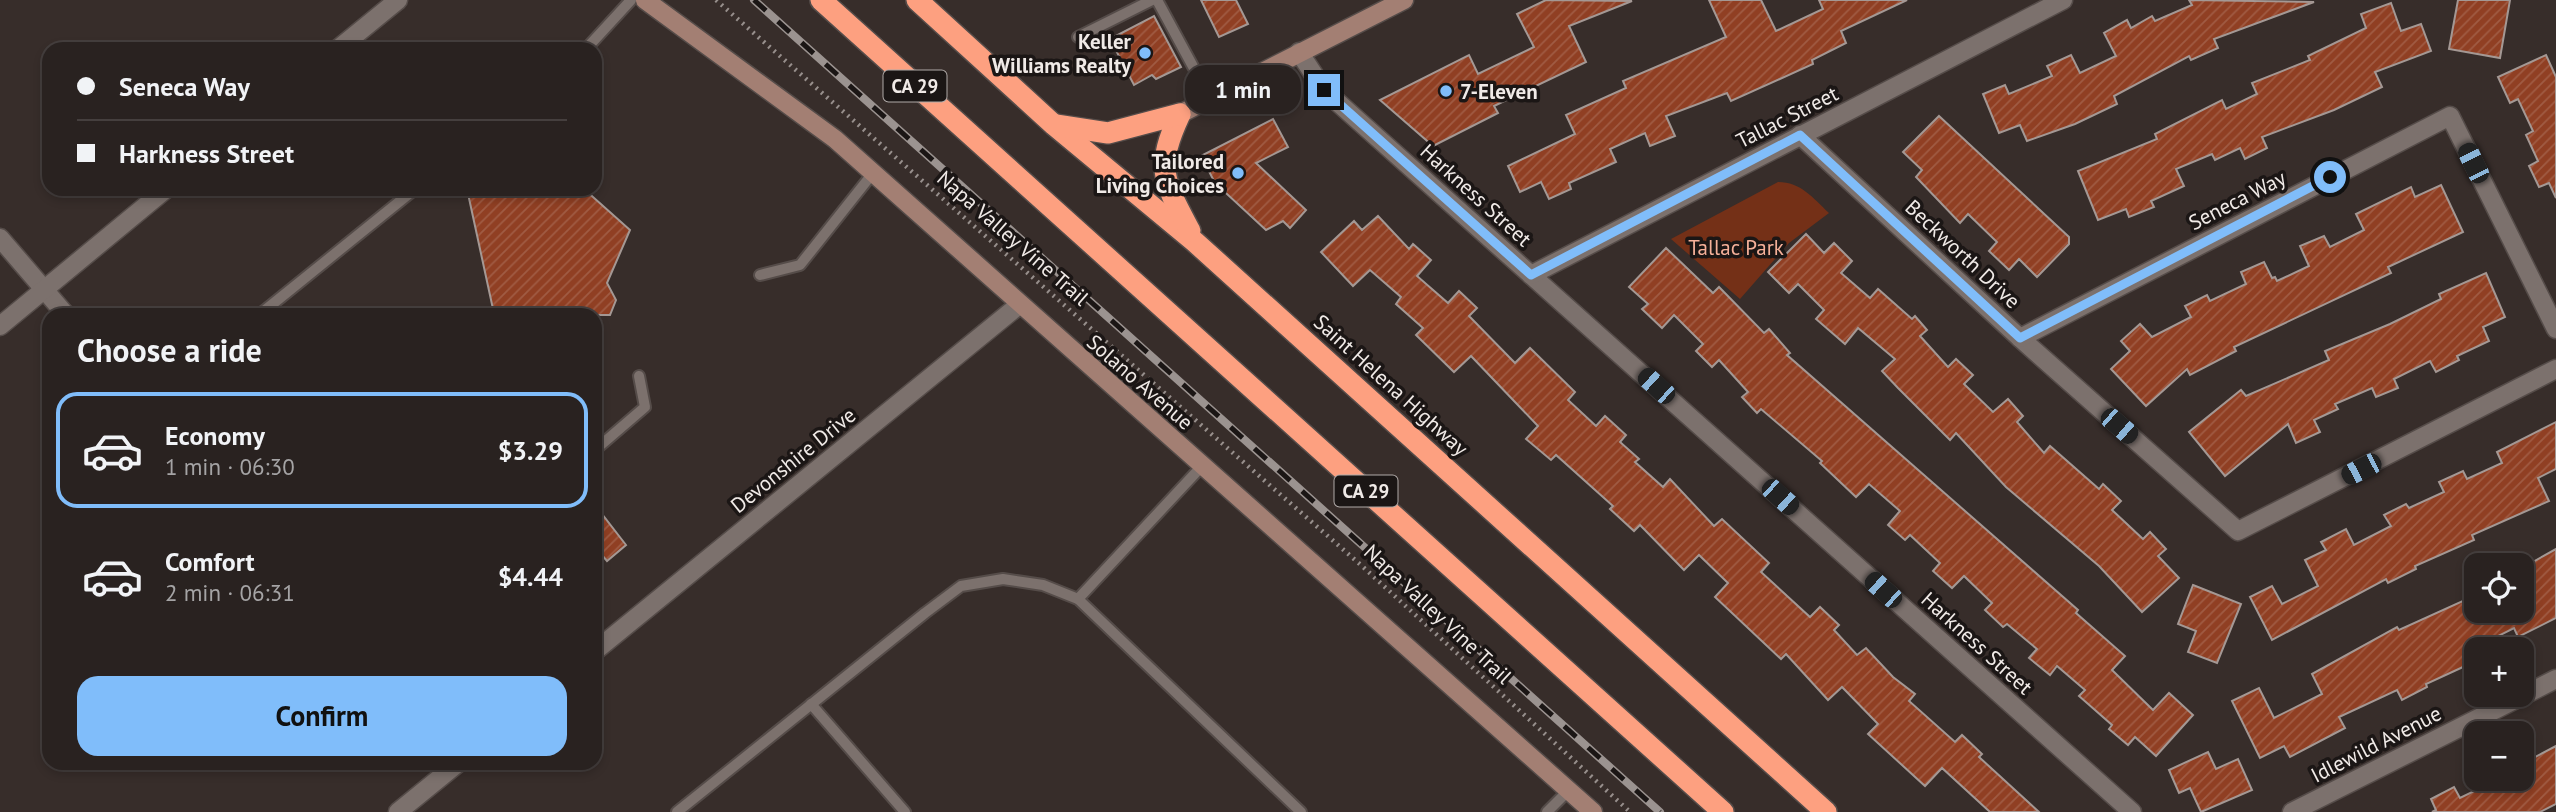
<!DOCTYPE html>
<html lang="en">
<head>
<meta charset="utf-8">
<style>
	body { margin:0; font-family:"PT Sans",sans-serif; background:#352f2d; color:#f1f3f6; height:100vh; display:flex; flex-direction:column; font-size:26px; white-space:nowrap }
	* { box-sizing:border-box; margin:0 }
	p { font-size:23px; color:#a5a4a5 }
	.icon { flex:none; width:38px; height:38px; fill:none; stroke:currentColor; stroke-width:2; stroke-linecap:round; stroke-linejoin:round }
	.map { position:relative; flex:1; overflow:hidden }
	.sheet { position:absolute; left:42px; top:308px; width:560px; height:462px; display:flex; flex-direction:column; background:#292220; border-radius:21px; box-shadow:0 4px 10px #0003,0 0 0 2px #453f3e }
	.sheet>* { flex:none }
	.top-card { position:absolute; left:42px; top:42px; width:560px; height:154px; border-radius:21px; box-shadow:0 4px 10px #0003,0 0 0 2px #453f3e; display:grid; align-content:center; height:154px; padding:0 35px; background:#292220 }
	.fabs { position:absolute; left:2464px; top:553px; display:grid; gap:14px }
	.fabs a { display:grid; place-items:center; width:70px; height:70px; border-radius:14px; background:#292220; box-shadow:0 4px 10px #0003,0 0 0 2px #453f3e; font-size:35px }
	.end { position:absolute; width:32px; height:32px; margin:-16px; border:9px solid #80bdfa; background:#111; box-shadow:0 0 0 4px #111 }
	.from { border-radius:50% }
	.bubble { position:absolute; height:49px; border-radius:21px; background:#292220; box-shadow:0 4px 10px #0003,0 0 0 2px #453f3e; font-size:23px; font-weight:600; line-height:49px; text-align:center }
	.car { position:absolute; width:21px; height:42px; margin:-21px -10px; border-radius:9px; box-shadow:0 0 5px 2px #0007; background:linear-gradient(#222 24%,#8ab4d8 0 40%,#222 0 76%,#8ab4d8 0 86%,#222 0) }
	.top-card b { display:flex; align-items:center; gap:24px; height:66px; font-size:26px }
	.top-card b+b { border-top:2px solid #453f3e }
	.top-card i { width:18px; height:18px; background:#f1f3f6 }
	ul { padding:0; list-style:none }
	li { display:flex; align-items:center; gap:21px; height:116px; margin:0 14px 10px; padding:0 21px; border:4px solid transparent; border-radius:21px }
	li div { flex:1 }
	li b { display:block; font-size:26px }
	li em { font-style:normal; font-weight:600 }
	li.active { border-color:#80bdfa }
	li>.icon { width:63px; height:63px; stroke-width:1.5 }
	h2 { padding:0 35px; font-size:32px; line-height:84px }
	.button { display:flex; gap:14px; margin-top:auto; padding:14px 35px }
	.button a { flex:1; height:80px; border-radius:21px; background:#80bdfa; color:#111; font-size:28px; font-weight:600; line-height:80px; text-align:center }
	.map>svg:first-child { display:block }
</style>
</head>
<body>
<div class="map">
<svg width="2556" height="812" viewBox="0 0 2556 812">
	<defs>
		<pattern id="building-hatch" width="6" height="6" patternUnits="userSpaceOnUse" patternTransform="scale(1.75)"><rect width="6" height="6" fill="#903f23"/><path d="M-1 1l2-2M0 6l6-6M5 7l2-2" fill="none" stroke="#a05b43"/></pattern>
	</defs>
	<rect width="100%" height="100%" fill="#372d2a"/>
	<!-- park -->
	<path fill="#743017" d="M1778 182C1801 182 1813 198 1829 213L1789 243 1740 299 1671 239Z"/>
	<!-- building -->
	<g fill="url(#building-hatch)" stroke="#a49894" stroke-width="2">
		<path d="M1201 0H1236L1248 24 1219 37Z"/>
		<path d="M1546 0 1632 1 1569 26 1586 62 1494 106 1498 113 1433 146 1380 100 1469 55 1478 74 1534 47 1517 14Z"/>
		<path d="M1709 0H1761L1776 31 1823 9 1819 0H1907L1841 31 1846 43 1812 60 1813 64 1731 101 1727 93 1666 116 1675 136 1650 146 1645 133 1610 149 1616 162 1569 183 1571 189 1549 199 1541 182 1520 192 1508 166 1575 134 1566 115 1626 88 1623 81 1726 37Z"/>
		<path d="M2189 0 2314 2 2214 39 2218 48 2191 60 2189 56 2114 96 2117 104 2075 124 2027 141 2020 125 1999 133 1983 94 2005 85 2009 94 2052 76 2047 66 2071 55 2080 73 2116 56 2104 33 2127 20 2131 28 2152 16 2155 21 2192 5Z"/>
		<path d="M2458 0H2510L2500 58 2449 49Z"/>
		<path d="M2391 3 2401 31 2421 24 2431 51 2375 72 2382 87 2334 110 2262 137 2267 148 2245 159 2240 148 2215 160 2212 154 2176 169 2184 186 2151 201 2154 207 2129 217 2126 209 2098 220 2078 171 2157 139 2155 134 2222 100 2226 109 2257 94 2252 83 2310 60 2308 56 2366 28 2361 14Z"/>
		<path d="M1154 16 1181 67 1156 79 1152 75 1134 85 1110 39Z"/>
		<path d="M2546 55 2556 77V198L2549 183 2539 187 2529 166 2538 161 2526 135 2533 131 2518 99 2510 103 2498 77Z"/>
		<path d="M1939 116 2069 237V244L2037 277 2019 259 2009 270 1989 251 1997 242 1968 214 1960 223 1916 177 1922 170 1903 152Z"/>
		<path d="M1273 119 1288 147 1256 163 1306 210 1290 228 1283 221 1266 230 1215 183 1201 156Z"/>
		<path d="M2441 185 2463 232 2388 267 2391 273 2234 347 2236 351 2190 375 2187 369 2146 406 2111 369 2130 351 2121 341 2140 324 2152 337 2191 317 2185 306 2207 295 2210 301 2246 284 2241 272 2264 262 2272 278 2275 277 2277 281 2309 266 2300 246 2324 236 2330 247 2364 230 2356 214 2411 187 2415 197Z"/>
		<path d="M467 189H584L630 230 607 283 616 300 610 315H551L493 309Z"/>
		<path d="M1378 216 1409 249 1413 244 1431 260 1417 276 1448 303 1459 291 1477 308 1469 316 1515 363 1530 348 1575 392 1568 400 1596 426 1605 416 1626 435 1620 442 1639 459 1635 462 1663 487 1670 479 1714 526 1722 519 1769 563 1761 572 1810 617 1820 607 1839 625 1834 630 1857 655 1866 648 1893 677 1915 694 1909 701 1955 742 1962 735 1982 754 1979 757 2039 812H1990L1942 768 1925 786 1868 734 1878 724 1842 687 1828 700 1786 654 1781 659 1715 597 1728 583 1699 555 1684 570 1640 525 1634 531 1610 509 1613 506 1556 455 1551 460 1526 439 1538 426 1471 356 1454 372 1416 335 1423 328 1396 304 1401 297 1370 270 1353 286 1321 252 1354 221 1362 230Z"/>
		<path d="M1806 234 1824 253 1834 243 1852 261 1841 273 1870 298 1878 289 1912 319 1915 316 1927 330 1920 336 1948 367 1956 359 1973 375 1964 384 1993 412 2008 399 2023 416 2017 422 2044 453 2050 446 2099 489 2103 484 2121 501 2112 510 2143 539 2150 532 2166 549 2158 556 2179 578 2142 612 2099 566 2006 487 1956 433 1950 440 1898 388 1882 371 1895 359 1858 328 1845 344 1816 319 1824 310 1798 284 1789 293 1768 272Z"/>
		<path d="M1666 248 1713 293 1719 287 1764 333 1769 329 1790 353 1787 355 2078 610 2076 613 2125 656 2112 670 2153 710 2169 693 2193 715 2156 756 2135 737 2128 745 2109 729 2112 725 2079 696 2085 690 2057 666 2050 675 2029 658 2037 649 2007 624 2003 627 1985 610 1992 603 1964 576 1952 588 1933 571 1940 563 1910 535 1905 540 1888 525 1900 511 1869 484 1856 497 1820 463 1822 461 1761 409 1757 413 1742 397 1748 392 1719 360 1712 367 1696 351 1703 344 1674 315 1662 328 1642 309 1648 304 1629 287Z"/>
		<path d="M2486 273 2505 317 2483 327 2489 341 2457 356 2459 360 2436 372 2430 361 2394 379 2398 388 2376 397 2372 388 2335 404 2338 409 2314 420 2320 432 2296 443 2288 424 2225 476 2189 432 2241 390 2246 396 2329 360 2325 351 2390 324 2441 299 2439 294Z"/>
		<path d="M2556 422V469L2538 478 2549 501 2472 535 2474 540 2415 566 2416 569 2388 583 2386 579 2272 640 2250 597 2272 586 2282 604 2318 586 2305 560 2326 550 2321 542 2346 529 2354 545 2391 526 2384 515 2406 504 2409 508 2444 492 2439 482 2463 471 2467 479 2502 463 2497 452Z"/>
		<path d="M595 505 626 545 607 561 595 547Z"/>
		<path d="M2556 549V618L2518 637 2514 628 2476 647V661L2426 684 2427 687 2402 700 2397 690 2339 717 2345 728 2290 757 2284 746 2260 758 2232 701 2259 688 2274 718 2322 694 2312 674 2397 627 2399 630 2476 595V611H2522V568Z"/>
		<path d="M2193 585 2241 604 2217 663 2188 652 2196 631 2178 624Z"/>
		<path d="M2556 746V804L2540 812H2432L2436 810 2431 799 2454 787 2460 798 2499 779H2522V764Z"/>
		<path d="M2208 752 2216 769 2238 759 2252 790 2201 812 2190 788 2179 793 2169 770Z"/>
	</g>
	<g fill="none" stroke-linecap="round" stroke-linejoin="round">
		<!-- lane casing -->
		<g stroke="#554c49" stroke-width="14">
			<g id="lane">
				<path d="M1157 0 1210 98"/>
				<path d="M1078 37 1152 0"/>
				<path d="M586 49 631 0"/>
				<path d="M760 275 800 265 873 173"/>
				<path d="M259 315 415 189"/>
				<path d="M595 450 645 407 639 376"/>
				<path d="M1078 599 1202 466"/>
				<path d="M811 704 905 812"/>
				<path d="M677 812 925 613 961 586 1003 579 1043 585 1078 599 1301 812"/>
				<path d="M1547 812 1569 790"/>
			</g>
		</g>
		<!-- street casing -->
		<g stroke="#554c49" stroke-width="21">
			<g id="street">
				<path d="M338 49 398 0"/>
				<path d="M1299 52 1324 90 2132 812"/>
				<path d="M1800 135 2020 338 2238 531 2556 369"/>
				<path d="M0 238 66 315"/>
				<path d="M1531 275 2063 0"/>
				<path d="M0 326 166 189"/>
				<path d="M2020 338 2450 116 2556 329"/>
				<path d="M595 651 1019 305"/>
				<path d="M398 812 458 763"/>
				<path d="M2292 812 2556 679"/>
			</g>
		</g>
		<!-- secondary casing -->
		<g stroke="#554c49" stroke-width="21">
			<g id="secondary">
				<path d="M645 0 835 139 1593 812"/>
				<path d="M1180 114 1404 0"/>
			</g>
		</g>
		<!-- highway casing -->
		<g stroke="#554c49" stroke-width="24">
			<g id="highway">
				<path d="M821 0 1723 812"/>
				<path d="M917 0 1054 125 1195 242 1826 812"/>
				<path d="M1180 114C1155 168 1163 180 1190 231"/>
				<path d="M1056 125 1108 133 1180 114"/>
			</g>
		</g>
		<!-- path -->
		<path stroke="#978f8c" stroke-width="4.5" stroke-dasharray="2 5" stroke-linecap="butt" d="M716 0 1362 566 1630 812"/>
		<!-- lane -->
		<use href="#lane" stroke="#7c716d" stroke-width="10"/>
		<!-- street -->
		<use href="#street" stroke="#7c716d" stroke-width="18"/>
		<!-- secondary -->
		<use href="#secondary" stroke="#a37f73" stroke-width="18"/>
		<!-- highway -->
		<use href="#highway" stroke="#fda080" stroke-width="21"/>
		<!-- rail casing -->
		<g stroke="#9b9390" stroke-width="8">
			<path id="rail" d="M754 0 1660 812"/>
		</g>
		<!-- rail -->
		<use href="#rail" stroke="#1b1615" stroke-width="5" stroke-dasharray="16" stroke-linecap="butt"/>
	</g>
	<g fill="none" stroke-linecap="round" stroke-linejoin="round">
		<!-- route -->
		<path stroke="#80bdfa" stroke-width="9" d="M1324 90 1531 275 1800 135 2020 338 2330 177"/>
	</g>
	<!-- markers -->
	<g fill="#80bdfa" stroke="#1b1615" stroke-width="2.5">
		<circle cx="1145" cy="53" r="7"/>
		<circle cx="1446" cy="91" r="7"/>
		<circle cx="1238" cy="173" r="7"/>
	</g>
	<g text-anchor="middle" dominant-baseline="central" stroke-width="7" stroke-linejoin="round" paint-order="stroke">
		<!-- shield labels -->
		<g fill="#1b1615" stroke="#b0aaa8" stroke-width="2">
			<rect x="883.5" y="70.5" width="63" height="31" rx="5"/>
			<rect x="1334.5" y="475.5" width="63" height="31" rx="5"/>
		</g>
		<g font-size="19" font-weight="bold" fill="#f0eae7">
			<text x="915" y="86">CA 29</text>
			<text x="1366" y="491">CA 29</text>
		</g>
		<!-- poi labels -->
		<g font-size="21" font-weight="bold" fill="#f0eae7" stroke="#1b1615" text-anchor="end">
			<text x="1131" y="41">Keller<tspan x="1131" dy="24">Williams Realty</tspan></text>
			<text x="1460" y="91" text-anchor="start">7-Eleven</text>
			<text x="1224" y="161">Tailored<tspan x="1224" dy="24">Living Choices</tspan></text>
		</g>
		<!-- street labels -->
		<g font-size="21" fill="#f0eae7" stroke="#1b1615">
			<text transform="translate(1787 117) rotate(-27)">Tallac Street</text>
			<text transform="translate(1476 195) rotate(42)">Harkness Street</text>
			<text transform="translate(2237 200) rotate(-27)">Seneca Way</text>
			<text transform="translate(1013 238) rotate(41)">Napa Valley Vine Trail</text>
			<text transform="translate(1963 254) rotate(43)">Beckworth Drive</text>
			<text transform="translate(1140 382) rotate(41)">Solano Avenue</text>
			<text transform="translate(1391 385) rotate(42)">Saint Helena Highway</text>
			<text transform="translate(793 460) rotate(-39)">Devonshire Drive</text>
			<text transform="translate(1438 614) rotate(43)">Napa Valley Vine Trail</text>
			<text transform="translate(1977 643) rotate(42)">Harkness Street</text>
			<text transform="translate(2376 744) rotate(-27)">Idlewild Avenue</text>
		</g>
		<!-- park labels -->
		<g font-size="21" fill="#f5b099" stroke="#1b1615">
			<text x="1736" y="247">Tallac Park</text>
		</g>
	</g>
</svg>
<div class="fabs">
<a><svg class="icon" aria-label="locate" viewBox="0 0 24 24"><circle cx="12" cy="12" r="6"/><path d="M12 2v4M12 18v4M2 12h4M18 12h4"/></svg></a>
<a>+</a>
<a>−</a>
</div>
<i class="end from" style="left:2330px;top:177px"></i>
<i class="end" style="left:1324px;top:90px"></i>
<div class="bubble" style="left:1185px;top:65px;width:116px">1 min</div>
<i class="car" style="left:2473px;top:163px;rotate:334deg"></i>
<i class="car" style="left:1656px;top:386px;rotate:312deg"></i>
<i class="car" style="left:2119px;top:426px;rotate:131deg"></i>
<i class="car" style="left:2361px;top:469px;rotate:243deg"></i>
<i class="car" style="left:1780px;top:497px;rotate:132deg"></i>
<i class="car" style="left:1883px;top:590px;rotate:312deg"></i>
<div class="top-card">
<b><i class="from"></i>Seneca Way</b>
<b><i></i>Harkness Street</b>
</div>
<section class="sheet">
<h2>Choose a ride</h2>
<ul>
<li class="active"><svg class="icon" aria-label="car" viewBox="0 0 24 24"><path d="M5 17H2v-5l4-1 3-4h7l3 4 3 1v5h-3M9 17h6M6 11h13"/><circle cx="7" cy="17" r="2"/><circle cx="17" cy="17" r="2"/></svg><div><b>Economy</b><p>1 min · 06:30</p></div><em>$3.29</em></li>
<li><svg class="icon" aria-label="car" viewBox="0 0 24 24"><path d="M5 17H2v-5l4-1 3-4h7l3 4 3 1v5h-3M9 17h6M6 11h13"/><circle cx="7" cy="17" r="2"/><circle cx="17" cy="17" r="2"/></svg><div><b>Comfort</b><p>2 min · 06:31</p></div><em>$4.44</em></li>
</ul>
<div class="button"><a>Confirm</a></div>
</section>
</div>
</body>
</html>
